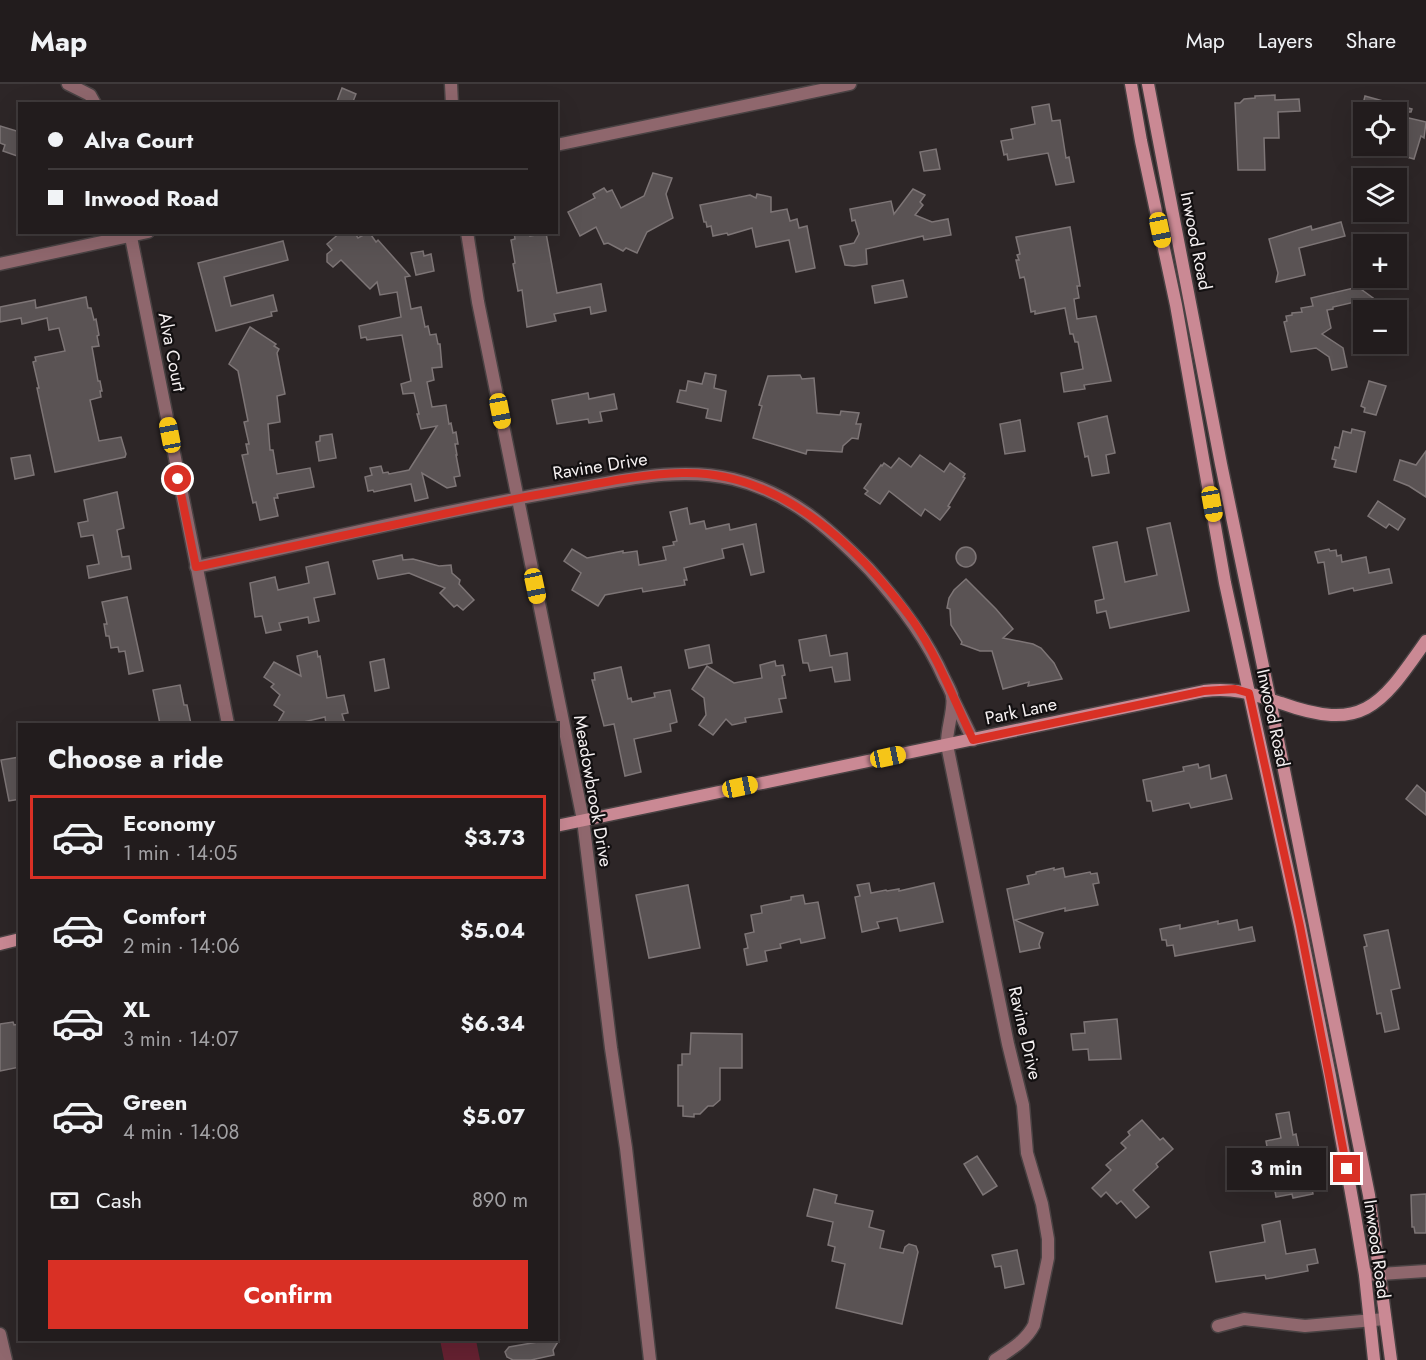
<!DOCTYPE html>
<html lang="en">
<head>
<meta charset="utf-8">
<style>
	body { margin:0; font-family:Jost,sans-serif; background:#2a2526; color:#f1f3f6; height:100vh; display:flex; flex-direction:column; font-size:22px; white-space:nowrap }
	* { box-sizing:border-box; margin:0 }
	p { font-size:20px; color:#a2a1a4 }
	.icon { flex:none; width:33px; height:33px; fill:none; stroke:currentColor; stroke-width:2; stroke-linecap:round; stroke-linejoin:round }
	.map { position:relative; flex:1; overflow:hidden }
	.panel { position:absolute; left:18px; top:639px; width:540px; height:618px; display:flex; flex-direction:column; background:#221c1d; border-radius:0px; box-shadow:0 6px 24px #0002,0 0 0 2px #3f3a3b }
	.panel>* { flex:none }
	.guide { position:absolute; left:18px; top:18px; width:540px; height:132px; border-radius:0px; box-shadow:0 6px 24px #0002,0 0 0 2px #3f3a3b; display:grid; align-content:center; height:132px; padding:0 30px; background:#221c1d }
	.tools { position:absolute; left:1353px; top:18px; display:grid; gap:12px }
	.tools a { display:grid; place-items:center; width:54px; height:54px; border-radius:0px; background:#221c1d; box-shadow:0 6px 24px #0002,0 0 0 2px #3f3a3b; font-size:30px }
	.end { position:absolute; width:27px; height:27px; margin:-14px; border:8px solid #d93025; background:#fff; box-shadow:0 0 0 3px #fff }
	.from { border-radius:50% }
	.bubble { position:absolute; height:42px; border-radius:0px; background:#221c1d; box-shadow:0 6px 24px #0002,0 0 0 2px #3f3a3b; font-size:20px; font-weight:700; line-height:42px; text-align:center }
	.car { position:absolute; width:18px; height:36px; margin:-18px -9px; border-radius:8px; box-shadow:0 0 4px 2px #0007; background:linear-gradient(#f5c518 24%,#345 0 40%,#f5c518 0 76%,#345 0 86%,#f5c518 0) }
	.guide b { display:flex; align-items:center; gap:21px; height:57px; font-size:22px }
	.guide b+b { border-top:2px solid #3f3a3b }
	.guide i { width:15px; height:15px; background:#f1f3f6 }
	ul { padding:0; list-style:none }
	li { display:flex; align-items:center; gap:18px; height:84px; margin:0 12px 9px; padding:0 18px; border:3px solid transparent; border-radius:0px }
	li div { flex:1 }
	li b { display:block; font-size:22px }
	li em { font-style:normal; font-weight:700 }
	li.on { border-color:#d93025 }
	li>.icon { width:54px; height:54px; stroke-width:1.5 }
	h2 { padding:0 30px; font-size:27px; line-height:72px }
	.pay { display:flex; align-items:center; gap:15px; height:66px; padding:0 30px; font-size:22px }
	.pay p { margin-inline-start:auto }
	.action { display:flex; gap:12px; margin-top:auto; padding:12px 30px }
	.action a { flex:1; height:69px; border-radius:0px; background:#d93025; color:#fff; font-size:24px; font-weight:700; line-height:69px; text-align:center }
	header { display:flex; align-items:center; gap:36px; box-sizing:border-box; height:84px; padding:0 30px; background:#221c1d; border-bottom:2px solid #3f3a3b }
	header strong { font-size:28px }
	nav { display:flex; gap:33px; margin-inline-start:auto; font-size:21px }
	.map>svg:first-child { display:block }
</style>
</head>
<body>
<header>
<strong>Map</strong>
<nav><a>Map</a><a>Layers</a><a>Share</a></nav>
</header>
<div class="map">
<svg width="1426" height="1276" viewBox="0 0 1426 1276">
	<rect width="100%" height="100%" fill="#2d2627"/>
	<!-- green -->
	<path fill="#652131" d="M440 1256H476L480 1276H444Z"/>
	<!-- building -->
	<g fill="#5a5354" stroke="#7d7576" stroke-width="1.5">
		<path d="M342 4 356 10 352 20H336Z"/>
		<path d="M1275 11V16L1299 15 1300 27 1278 28 1279 54H1264L1265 86H1238L1235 19H1240L1244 15 1255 14V12Z"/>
		<path d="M1365 12 1412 25 1411 28H1361Z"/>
		<path d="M1049 20 1052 37 1060 36 1066 74 1069 73 1074 98 1056 101 1048 69 1008 76 1007 70 1004 71 1001 57 1013 55 1011 45 1035 40 1032 23Z"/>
		<path d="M1396 31 1426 38 1424 54 1421 52 1414 75 1396 70Z"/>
		<path d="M0 42 20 48V73L3 67 5 61 0 59Z"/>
		<path d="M936 65 940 85 924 87 920 68Z"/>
		<path d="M653 89 672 94 666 110 673 134 647 148 637 169 626 164 623 167 608 159 604 160 596 143 580 152 568 128 595 114 593 110 604 104 607 108 612 106 621 124 644 112Z"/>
		<path d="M913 105 925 111 920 118 923 121 915 131 932 138 948 135 951 151 924 156 923 152 866 165 867 180 854 182 845 181 840 162 854 159 859 150 855 136 852 137 850 125 891 117 894 130Z"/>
		<path d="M757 110 771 113V128L787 125 790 137 797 135 799 144 807 142 815 184 796 188 789 156 756 163 752 144 728 151 727 149 713 152 711 142 707 143 706 138H704L700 121 750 111 756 114Z"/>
		<path d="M1341 138 1345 152 1299 164 1305 191 1276 198 1278 189 1269 155 1311 142 1312 146Z"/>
		<path d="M1070 143 1080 202H1077L1079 214 1074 215 1077 235 1096 232 1111 297 1084 301 1085 305 1064 308 1061 289 1083 285 1078 258H1075L1073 250H1070L1065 224 1035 230V227L1031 228 1025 196 1024 193 1020 194 1016 176H1019L1017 171 1020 170 1016 153Z"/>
		<path d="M341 148H354L358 154 369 148 376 158 378 156 410 192 405 193 411 225 421 223 425 243 428 242 430 251 436 250 438 260H440L442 283 432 284 434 296 427 298 432 323 446 321 449 340 451 339 453 349 456 348 458 360H455L457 371H456L460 392 454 393 456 402 447 404 422 389 428 414 415 417 411 400 374 408 373 406 368 407 365 393 372 391 370 384 381 382 383 389 388 388 389 390 409 386 437 342 421 345 417 330H419L414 309 403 310 401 300 411 297 402 251 367 256 366 253 361 254 359 242 401 233 397 208 380 211 377 198 370 205 341 176 333 183 327 178V170L332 166 327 160Z"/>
		<path d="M514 148H530V152L546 149 557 209 601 200 606 227 591 230 590 223 554 230 556 237 527 243 522 206 518 207 513 180 515 179 511 156 515 155Z"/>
		<path d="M283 157 288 176 224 193 231 222 273 211 277 227 271 228 272 232 216 247 198 179Z"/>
		<path d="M423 167 424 172 431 170 434 187 416 191 411 169Z"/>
		<path d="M903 196 907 213 875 219 872 202Z"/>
		<path d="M1358 203 1373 214 1366 223 1359 217 1333 223V225L1327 226 1331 244 1322 250 1343 264 1347 283 1332 286 1329 273 1316 264 1291 268 1284 238 1287 237 1286 232 1292 231V229L1302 228 1301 224 1313 222 1311 214Z"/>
		<path d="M86 213 88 224H91L94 236 96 235 99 251 97 252 99 262 92 263 98 297H100L102 307H100L101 313 90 316 99 357 121 353 126 370 125 373 55 388 37 304H39L33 278 36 277 35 273 65 267 59 244 49 246 47 234 22 240 21 234 0 238V223L35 216 36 224Z"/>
		<path d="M250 243 276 260 274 262 279 265 277 269 285 310 277 312 280 338 268 340 270 366H273L277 390 310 384 314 403 277 410 278 414H274L278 432 260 436 256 418 253 419 242 371 248 370 246 360H249L244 338 248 337 238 287 229 280Z"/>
		<path d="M705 289 716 291 714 304 726 307 721 337 706 334 708 325 677 318 680 306 686 307 688 297 702 300Z"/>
		<path d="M800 291 802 295 814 294 817 329 840 331 841 327 859 329 856 340H861L858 355 852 354 843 362 842 368 807 366 806 370 753 354 762 322 759 321 768 292Z"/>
		<path d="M1369 297 1386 302 1376 331 1364 328 1365 324 1361 322Z"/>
		<path d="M588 309 589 315 614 310 617 325 600 328 602 337 589 339 588 335 557 340 552 316Z"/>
		<path d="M1107 332 1115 369 1106 371 1109 389 1092 392 1088 372 1085 373 1078 339Z"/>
		<path d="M1020 336 1025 367 1005 370 1000 340Z"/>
		<path d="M1352 345 1365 348 1356 388 1334 383 1336 376 1332 375 1335 363 1339 364 1343 347 1351 349Z"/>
		<path d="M332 350 336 374 319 377 316 358 320 357V352Z"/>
		<path d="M1426 367V413L1409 402 1394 396 1400 376 1416 381Z"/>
		<path d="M30 371 34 391 15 395 11 374Z"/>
		<path d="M920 371 944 388 950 379 965 390 963 393 965 394 948 422 950 423 940 436 925 425 921 432 889 407 880 420 865 410 868 407 864 404 881 381 882 382 884 379 891 384 899 374 911 383Z"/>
		<path d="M117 408 124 444 117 446 122 473 129 472 131 485 89 494 87 482 99 480 93 451 81 453 78 439 88 437 84 416Z"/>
		<path d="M1378 417 1405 435 1398 446 1389 440 1386 444 1368 432Z"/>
		<path d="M687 424 690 440 704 437 706 445 729 440 730 446 756 440 764 488 751 491 743 460 722 465 724 474 684 484 687 496H684L685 501 643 508 642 504 605 511 598 522 572 506 581 489 564 477 572 465 587 474 623 467V469L637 467 639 481 666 476 663 463 674 461 673 458 677 457 670 428Z"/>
		<path d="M1170 439 1189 527 1110 544 1106 527 1097 529 1095 517 1104 515 1093 463 1117 458 1125 498 1157 491 1147 444Z"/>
		<circle cx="966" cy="473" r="10"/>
		<path d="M1329 465 1330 467 1336 466 1337 472 1341 471 1342 478 1366 473 1369 489 1389 485 1392 499 1354 507 1353 504 1329 510 1324 478 1318 479 1315 468Z"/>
		<path d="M402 471 403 476 413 475 439 482 451 481 452 489 460 496 459 500 474 516 463 526 457 521 454 523 440 509 445 504 409 489 378 495 373 477Z"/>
		<path d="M328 478 335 510 314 514 319 537 309 539 308 533 279 539 281 546 266 549 262 532 255 533 250 499 275 493 278 506 309 499 306 483Z"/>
		<path d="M966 495 996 525 1013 545 1003 554 1033 560 1041 564 1054 579 1062 595 1028 602 1029 598 1003 605 992 567H980L961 560 962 558 951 541 950 525 947 524 949 514 954 506Z"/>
		<path d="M127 513 143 587 129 590 125 567 119 568 118 563 111 564 109 552H106L104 540H107L102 518Z"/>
		<path d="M826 551 830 572 847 569 850 596 835 598 832 583 810 587 808 579H803L799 556Z"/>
		<path d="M709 561 712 579 689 584 685 566Z"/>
		<path d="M317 567 318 573 320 572 327 614 344 611 348 629 342 630 345 640H326L325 633 295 640H277L284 628 274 621 280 611 271 603 274 600 264 593 274 578 301 592 297 572Z"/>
		<path d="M384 575 389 604 375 607 370 578Z"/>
		<path d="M775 577 776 582 783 581 785 591 782 592 786 614 779 615 782 628 745 634 746 638 732 641 726 635 713 651 699 641 706 631 704 614 692 605 707 582 734 599 762 594 760 581Z"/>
		<path d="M621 583 628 615 631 614 632 618 655 613 654 609 670 606 677 638 670 640 671 647 634 655 641 688 625 692 614 640 604 642 592 596H595L594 589Z"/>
		<path d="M180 601 184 621H187L191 640H160L153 606Z"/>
		<path d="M20 673V715L9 717 1 676Z"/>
		<path d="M1198 680 1199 684 1209 681 1211 695 1226 691 1232 715 1191 724 1189 719 1153 727 1151 717H1147L1143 696 1184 687 1183 683Z"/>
		<path d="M1417 701 1426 709V731L1406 715Z"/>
		<path d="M1054 784V786L1063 784 1065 793 1090 788 1091 790 1097 789 1099 799 1093 800 1098 821 1065 827V824L1015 836 1043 849 1039 860 1040 864 1020 868 1007 805 1029 800 1027 792 1036 790V788Z"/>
		<path d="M869 799 871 809 886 806 887 807 899 805V807L934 799 943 838 900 847 897 834 877 838 879 844 862 848 855 813 860 812 857 801Z"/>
		<path d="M688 801 700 864 649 874 636 811Z"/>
		<path d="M803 811 805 820 818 818 825 854 801 859 800 855 780 860 781 864 765 867 767 877 747 881 744 865 748 864 745 850 754 848 751 831 762 829 761 822 791 816V813Z"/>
		<path d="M1237 836 1239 846 1252 843 1255 857 1175 872 1173 861 1167 862 1166 856H1162L1160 845 1180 841V845L1218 837V840Z"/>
		<path d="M1388 846 1400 904 1391 906 1399 945 1385 948 1381 929 1377 930 1364 863 1367 862 1364 851Z"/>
		<path d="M1117 935 1121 975 1089 976 1088 965 1073 966 1071 950 1085 949 1084 938Z"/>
		<path d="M13 938 14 941 20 940V983L0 987V940Z"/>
		<path d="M691 949 742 950V984H720V1016L713 1022H708L700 1030H694V1033L683 1032V1022H678V981H682V970H690Z"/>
		<path d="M1289 1028 1293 1051 1296 1050 1303 1085 1308 1084 1313 1110 1293 1114 1292 1110 1276 1113 1266 1057 1281 1054 1276 1030Z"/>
		<path d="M1142 1036 1160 1056 1163 1054 1173 1065 1156 1080 1158 1083 1133 1106 1149 1123 1136 1134 1121 1117 1117 1120 1106 1108 1101 1113 1092 1104 1111 1086 1106 1081 1126 1064 1121 1059 1130 1051 1128 1048Z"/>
		<path d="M977 1072 997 1102 983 1111 964 1080Z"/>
		<path d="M814 1105 837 1111 835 1119 873 1127 869 1143 884 1147 880 1164 903 1169 905 1163 909 1160 916 1162 918 1168 902 1240 836 1224 845 1180 832 1177 835 1163 828 1161 833 1138 807 1132Z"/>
		<path d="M1426 1110V1149H1415L1414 1143H1412L1411 1111Z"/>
		<path d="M1280 1137 1286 1170 1315 1165 1318 1179 1307 1181 1308 1187 1266 1195 1265 1191 1216 1198 1210 1168 1265 1158 1262 1141Z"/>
		<path d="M1017 1166 1024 1200 1005 1204 1001 1182 995 1183 992 1171Z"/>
		<path d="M549 1256H559L553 1266 554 1271 531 1276H513L507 1273 505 1268 509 1263Z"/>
	</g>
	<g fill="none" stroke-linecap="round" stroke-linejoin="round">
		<!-- street casing -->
		<g stroke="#494243" stroke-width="15">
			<g id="street">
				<path d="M68 0 90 11 95 20"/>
				<path d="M451 0 452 20"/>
				<path d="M556 61 850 0"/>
				<path d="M130 148 228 640"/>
				<path d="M467 148 478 218 583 736 611 964 626 1064 650 1276"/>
				<path d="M0 180 148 148"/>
				<path d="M196 483C319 457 441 427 565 406 621 397 677 382 733 395 791 409 829 444 869 485 899 518 926 553 944 594 947 600 950 605 952 611 955 624 946 646 947 661L1008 960 1023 1021 1027 1069 1042 1120 1048 1155V1174L1034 1241C1026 1257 1010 1266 995 1276"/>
				<path d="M952 613 973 656"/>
				<path d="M1365 1191 1426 1187"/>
				<path d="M1218 1242 1244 1235 1305 1242 1385 1235"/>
				<path d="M0 1250 6 1276"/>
			</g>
		</g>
		<!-- secondary casing -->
		<g stroke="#494243" stroke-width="15">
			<g id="secondary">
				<path d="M1131 0 1141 57 1176 221 1225 499 1300 842 1330 992 1355 1131 1365 1191 1374 1276"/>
				<path d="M1148 0 1221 380 1270 616 1369 1111 1391 1276"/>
				<path d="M556 742 1204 607C1234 603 1253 610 1281 619 1364 649 1381 621 1426 557"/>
				<path d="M0 860 20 855"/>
			</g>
		</g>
		<!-- street -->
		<use href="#street" stroke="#8f676d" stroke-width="12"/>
		<!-- secondary -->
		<use href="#secondary" stroke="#ca8994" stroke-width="12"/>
	</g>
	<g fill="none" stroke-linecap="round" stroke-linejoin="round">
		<!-- route -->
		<path stroke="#d93025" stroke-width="8" d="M178 395 196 483C265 468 333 454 402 439 449 429 495 418 542 410 588 402 636 390 682 389 779 386 860 464 913 537 938 573 954 616 973 656L1204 607 1235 605 1249 609 1300 842 1347 1085"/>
	</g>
	<g text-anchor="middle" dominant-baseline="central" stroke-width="4.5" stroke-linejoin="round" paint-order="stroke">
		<!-- street labels -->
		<g font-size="18" fill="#f5f0f1" stroke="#131011">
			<text transform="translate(1196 157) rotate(79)">Inwood Road</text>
			<text transform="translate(172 268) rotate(79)">Alva Court</text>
			<text transform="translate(600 382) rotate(-9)">Ravine Drive</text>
			<text transform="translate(1021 627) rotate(-12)">Park Lane</text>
			<text transform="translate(1273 634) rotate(78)">Inwood Road</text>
			<text transform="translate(593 707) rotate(80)">Meadowbrook Drive</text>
			<text transform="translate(1025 949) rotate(77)">Ravine Drive</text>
			<text transform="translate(1377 1165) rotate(82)">Inwood Road</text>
		</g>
	</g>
</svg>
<div class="tools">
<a><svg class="icon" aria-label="locate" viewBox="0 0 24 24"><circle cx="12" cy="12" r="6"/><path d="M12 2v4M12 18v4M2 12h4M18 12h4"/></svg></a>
<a><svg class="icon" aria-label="layers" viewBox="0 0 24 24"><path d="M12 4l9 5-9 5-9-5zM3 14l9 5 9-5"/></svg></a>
<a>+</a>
<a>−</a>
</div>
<i class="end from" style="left:178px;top:395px"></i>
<i class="end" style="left:1347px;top:1085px"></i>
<div class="bubble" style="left:1227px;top:1064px;width:99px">3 min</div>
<i class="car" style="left:1160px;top:146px;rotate:168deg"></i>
<i class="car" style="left:500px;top:327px;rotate:169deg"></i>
<i class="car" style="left:170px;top:351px;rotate:349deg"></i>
<i class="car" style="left:1212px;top:420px;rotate:170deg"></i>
<i class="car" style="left:535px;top:502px;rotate:168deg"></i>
<i class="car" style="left:888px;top:673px;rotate:78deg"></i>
<i class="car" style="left:740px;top:703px;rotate:78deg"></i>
<div class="guide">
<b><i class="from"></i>Alva Court</b>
<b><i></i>Inwood Road</b>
</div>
<section class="panel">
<h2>Choose a ride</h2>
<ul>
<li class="on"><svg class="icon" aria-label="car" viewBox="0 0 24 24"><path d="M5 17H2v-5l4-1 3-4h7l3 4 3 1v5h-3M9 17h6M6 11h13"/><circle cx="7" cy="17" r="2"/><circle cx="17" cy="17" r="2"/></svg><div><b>Economy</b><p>1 min · 14:05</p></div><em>$3.73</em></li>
<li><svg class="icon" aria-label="car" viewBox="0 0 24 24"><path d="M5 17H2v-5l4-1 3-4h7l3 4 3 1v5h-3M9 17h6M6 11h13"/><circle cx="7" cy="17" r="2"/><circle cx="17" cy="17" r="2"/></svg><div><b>Comfort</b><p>2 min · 14:06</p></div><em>$5.04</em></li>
<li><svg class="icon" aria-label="car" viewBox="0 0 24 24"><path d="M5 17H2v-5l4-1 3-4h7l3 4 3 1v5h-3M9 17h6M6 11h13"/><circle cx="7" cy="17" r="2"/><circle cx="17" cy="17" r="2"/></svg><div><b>XL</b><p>3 min · 14:07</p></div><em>$6.34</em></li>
<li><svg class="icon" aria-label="car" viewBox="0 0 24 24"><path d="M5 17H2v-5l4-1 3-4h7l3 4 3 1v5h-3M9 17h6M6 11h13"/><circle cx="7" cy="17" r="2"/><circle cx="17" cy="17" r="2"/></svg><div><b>Green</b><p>4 min · 14:08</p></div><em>$5.07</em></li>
</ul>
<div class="pay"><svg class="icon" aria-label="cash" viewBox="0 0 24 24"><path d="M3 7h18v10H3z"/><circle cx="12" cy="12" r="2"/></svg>Cash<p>890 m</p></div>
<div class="action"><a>Confirm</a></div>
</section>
</div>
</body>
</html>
